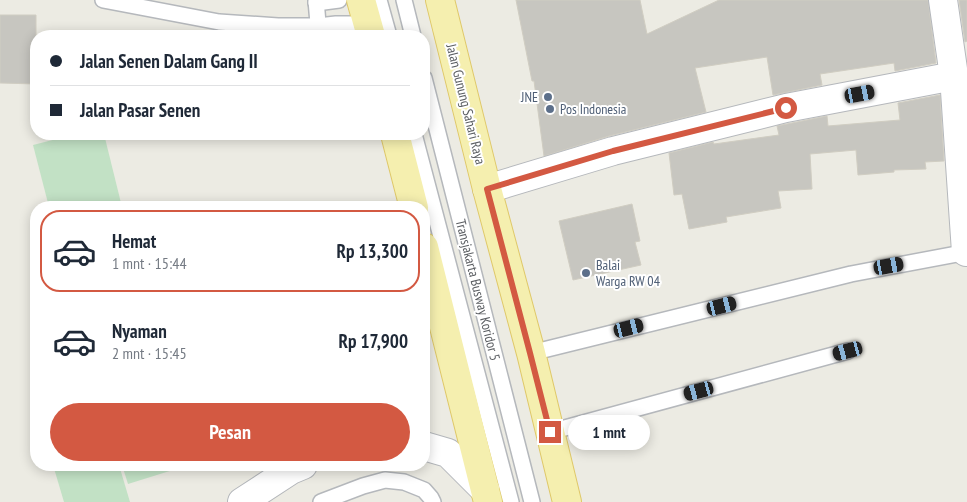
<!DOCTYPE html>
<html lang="id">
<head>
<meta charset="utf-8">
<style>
	body { margin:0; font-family:"PT Sans Narrow",sans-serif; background:#f2f2f3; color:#1f2937; height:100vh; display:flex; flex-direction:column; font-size:19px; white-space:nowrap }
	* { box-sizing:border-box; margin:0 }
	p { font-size:16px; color:#747a83 }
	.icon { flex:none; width:28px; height:28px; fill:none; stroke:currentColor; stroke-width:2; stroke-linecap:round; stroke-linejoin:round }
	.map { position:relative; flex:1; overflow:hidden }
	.side { position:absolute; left:30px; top:201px; width:400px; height:270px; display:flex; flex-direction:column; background:#fff; border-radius:20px; box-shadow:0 2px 12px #0003 }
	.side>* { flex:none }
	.guide { position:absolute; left:30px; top:30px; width:400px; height:110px; border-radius:20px; box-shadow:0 2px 12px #0003; display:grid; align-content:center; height:110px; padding:0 20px; background:#fff }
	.end { position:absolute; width:22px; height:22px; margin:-11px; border:6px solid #d35942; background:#fff; box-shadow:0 0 0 2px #fff }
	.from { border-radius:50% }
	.bubble { position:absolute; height:35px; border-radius:18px; background:#fff; box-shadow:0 2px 12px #0003; font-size:16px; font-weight:800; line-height:35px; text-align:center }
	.car { position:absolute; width:15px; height:30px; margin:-15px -8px; border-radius:6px; box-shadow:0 0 4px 1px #0007; background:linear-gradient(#222 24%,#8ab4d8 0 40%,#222 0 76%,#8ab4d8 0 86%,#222 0) }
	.guide b { display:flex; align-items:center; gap:18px; height:48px; font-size:19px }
	.guide b+b { border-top:1px solid #e0e1e3 }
	.guide i { width:12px; height:12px; background:#1f2937 }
	ul { padding:9px 0 0; list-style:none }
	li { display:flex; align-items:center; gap:15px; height:82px; margin:0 10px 8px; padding:0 10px; border:2px solid transparent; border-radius:20px }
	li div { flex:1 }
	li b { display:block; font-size:19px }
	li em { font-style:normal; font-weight:800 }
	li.selected { border-color:#d35942 }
	li>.icon { width:45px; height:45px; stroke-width:1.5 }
	.cta { display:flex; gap:10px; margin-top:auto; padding:10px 20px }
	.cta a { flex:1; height:58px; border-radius:30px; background:#d35942; color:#fff; font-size:20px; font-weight:800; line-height:58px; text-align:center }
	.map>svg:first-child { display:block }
</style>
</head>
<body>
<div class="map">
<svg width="967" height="502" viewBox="0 0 967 502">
	<rect width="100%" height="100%" fill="#ecebe3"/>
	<!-- green -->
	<g fill="#c2e1c5">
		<path d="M76 134H104L122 207H49L33 145Z"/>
		<path d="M53 465H119L130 502H64Z"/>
		<path d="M122 465H189L128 484Z"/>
	</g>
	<!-- building -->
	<g fill="#c7c6c0" stroke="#d0cdc2">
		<path d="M516 0H640L647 34 719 0H928L936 63 895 71 894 63 820 74 822 85 773 95 767 57 695 68 706 112 609 136 544 156 534 81H532Z"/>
		<path d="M959 0H967V41L965 42Z"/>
		<path d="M0 15H36V84L0 83Z"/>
		<path d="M940 95 944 161 925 162 926 169 894 170V172L858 175 856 150 810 154 812 189 778 191 781 208 726 217 727 222 689 229 682 194 674 195 669 153 713 142 714 144 779 135 777 126 827 116 828 126 900 120 898 103Z"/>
		<path d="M632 204 640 241 635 242 641 265 573 280 559 221Z"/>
	</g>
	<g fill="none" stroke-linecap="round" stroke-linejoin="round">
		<!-- lane casing -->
		<g stroke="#b5b8bc" stroke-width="18">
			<g id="lane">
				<path d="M103 0 219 22 278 26H318L336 24H367"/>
				<path d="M316 0 319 35"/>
				<path d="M379 0 389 36"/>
				<path d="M404 0 413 36"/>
				<path d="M316 3 339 0"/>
				<path d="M424 78 532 502"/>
				<path d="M414 134 511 502"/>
				<path d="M531 353 851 274 967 252"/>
				<path d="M550 432 848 351"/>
				<path d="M321 502 363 486 385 480 404 482 424 490 431 498 433 502"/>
			</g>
		</g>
		<!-- street casing -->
		<g stroke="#b5b8bc" stroke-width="30">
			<g id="street">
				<path d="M943 0 954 76 966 252"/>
				<path d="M487 189 613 151 786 108 954 76"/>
			</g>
		</g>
		<!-- secondary casing -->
		<g stroke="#b4b7bb" stroke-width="30">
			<g id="secondary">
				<path d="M424 446 448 453 485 490"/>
				<path d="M242 502 291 470 303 465"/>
			</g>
		</g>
		<!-- primary casing -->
		<g stroke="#dfc869" stroke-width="30">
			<g id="primary">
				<path d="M361 0 371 36"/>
				<path d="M440 0 487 189 531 353 567 502"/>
				<path d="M395 134 414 208"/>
				<path d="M424 247 488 502"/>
			</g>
		</g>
		<!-- lane -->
		<use href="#lane" stroke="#fff" stroke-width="15"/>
		<!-- street -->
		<use href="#street" stroke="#fff" stroke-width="28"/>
		<!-- secondary -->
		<use href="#secondary" stroke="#fff" stroke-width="28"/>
		<!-- primary -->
		<use href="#primary" stroke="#f5efaf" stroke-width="28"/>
	</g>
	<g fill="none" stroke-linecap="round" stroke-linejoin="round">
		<!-- route -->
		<path stroke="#d35942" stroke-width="6" d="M550 432 530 353 487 189 613 151 786 108"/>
	</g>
	<!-- markers -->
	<g fill="#5c6f8a" stroke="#fff" stroke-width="2">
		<circle cx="548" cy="97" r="5"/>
		<circle cx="550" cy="109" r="5"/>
		<circle cx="586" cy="273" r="5"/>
	</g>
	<g text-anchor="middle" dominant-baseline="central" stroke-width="4" stroke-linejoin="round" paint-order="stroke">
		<!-- service labels -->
		<g font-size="14" fill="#4e5e75" stroke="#fff" text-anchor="start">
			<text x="538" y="97" text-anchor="end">JNE</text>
			<text x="560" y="109">Pos Indonesia</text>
			<text x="596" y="265">Balai<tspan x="596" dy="16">Warga RW 04</tspan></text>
		</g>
		<!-- street labels -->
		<g font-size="14" fill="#5b5e62" stroke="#fff">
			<text transform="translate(466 104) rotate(76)">Jalan Gunung Sahari Raya</text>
			<text transform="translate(478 290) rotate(76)">Transjakarta Busway Koridor 5</text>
		</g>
	</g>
</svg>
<i class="end from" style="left:786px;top:108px"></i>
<i class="end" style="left:550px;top:432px"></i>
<div class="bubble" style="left:568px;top:415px;width:82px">1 mnt</div>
<i class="car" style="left:860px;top:94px;rotate:79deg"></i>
<i class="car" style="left:889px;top:266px;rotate:80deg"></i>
<i class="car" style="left:722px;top:306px;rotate:76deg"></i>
<i class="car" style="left:629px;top:328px;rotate:76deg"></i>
<i class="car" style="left:848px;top:351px;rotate:255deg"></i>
<i class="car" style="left:699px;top:391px;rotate:255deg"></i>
<div class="guide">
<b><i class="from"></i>Jalan Senen Dalam Gang II</b>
<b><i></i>Jalan Pasar Senen</b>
</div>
<section class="side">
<ul>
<li class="selected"><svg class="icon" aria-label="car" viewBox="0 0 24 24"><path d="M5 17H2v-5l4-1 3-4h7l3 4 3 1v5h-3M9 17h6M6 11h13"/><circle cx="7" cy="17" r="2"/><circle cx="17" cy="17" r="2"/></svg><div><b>Hemat</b><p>1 mnt · 15:44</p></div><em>Rp 13,300</em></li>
<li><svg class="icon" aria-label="car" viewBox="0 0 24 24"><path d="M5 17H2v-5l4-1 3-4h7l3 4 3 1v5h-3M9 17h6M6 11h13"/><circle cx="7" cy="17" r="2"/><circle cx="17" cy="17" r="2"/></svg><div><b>Nyaman</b><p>2 mnt · 15:45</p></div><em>Rp 17,900</em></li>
</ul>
<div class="cta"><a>Pesan</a></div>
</section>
</div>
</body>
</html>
